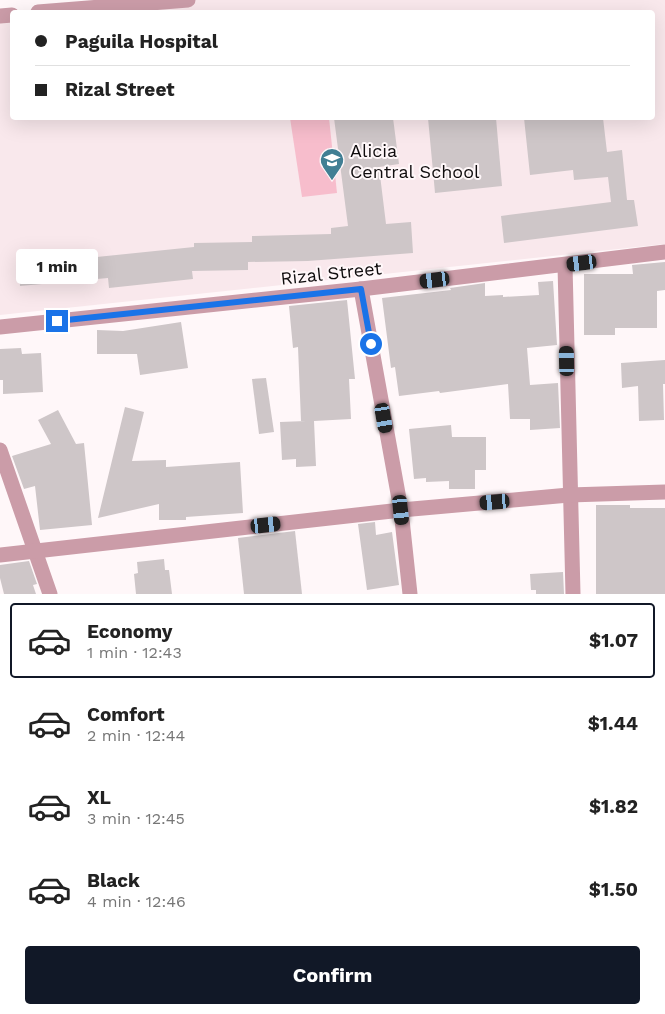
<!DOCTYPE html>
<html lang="en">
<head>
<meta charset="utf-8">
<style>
	body { margin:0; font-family:"Work Sans",sans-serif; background:#f2f2f2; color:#222; height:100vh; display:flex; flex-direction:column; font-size:19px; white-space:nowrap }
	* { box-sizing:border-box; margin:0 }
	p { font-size:16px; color:#767676 }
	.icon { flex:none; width:28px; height:28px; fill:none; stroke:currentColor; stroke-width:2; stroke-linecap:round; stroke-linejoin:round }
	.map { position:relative; height:594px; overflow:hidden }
	.side { display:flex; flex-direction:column; background:#fff; flex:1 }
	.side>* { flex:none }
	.top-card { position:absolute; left:10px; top:10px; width:645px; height:110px; border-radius:5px; box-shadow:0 5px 20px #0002; display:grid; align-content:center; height:110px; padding:0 25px; background:#fff }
	.end { position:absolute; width:22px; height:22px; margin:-11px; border:6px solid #1a73e8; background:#fff; box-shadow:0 0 0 2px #fff }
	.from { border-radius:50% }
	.bubble { position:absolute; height:35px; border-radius:5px; background:#fff; box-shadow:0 5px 20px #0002; font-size:16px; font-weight:700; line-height:35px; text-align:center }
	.car { position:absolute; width:15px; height:30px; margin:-15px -8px; border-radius:6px; box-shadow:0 0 4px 1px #0007; background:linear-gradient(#222 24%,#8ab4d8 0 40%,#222 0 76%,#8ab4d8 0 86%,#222 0) }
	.top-card b { display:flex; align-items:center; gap:18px; height:48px; font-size:19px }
	.top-card b+b { border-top:1px solid #e0e0e0 }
	.top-card i { width:12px; height:12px; background:#222 }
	ul { padding:9px 0 0; list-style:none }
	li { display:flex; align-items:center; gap:15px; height:75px; margin:0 10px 8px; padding:0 15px; border:2px solid transparent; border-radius:5px }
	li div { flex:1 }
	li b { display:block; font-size:19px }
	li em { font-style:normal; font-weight:700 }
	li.on { border-color:#111827 }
	li>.icon { width:45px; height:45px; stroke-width:1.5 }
	.cta { display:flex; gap:10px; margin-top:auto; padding:10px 25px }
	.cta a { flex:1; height:58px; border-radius:5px; background:#111827; color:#fff; font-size:20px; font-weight:700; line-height:58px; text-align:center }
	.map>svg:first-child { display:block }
</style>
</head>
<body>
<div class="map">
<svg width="665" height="594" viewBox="0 0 665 594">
	<rect width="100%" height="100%" fill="#fff7f9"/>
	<!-- built -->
	<path fill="#f9e8ec" d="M174 0H665V244L0 315V17L12 16V118H652V12H45Z"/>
	<!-- green -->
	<path fill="#f7bdcc" d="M290 118H329L337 193 302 197Z"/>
	<!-- building -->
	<g fill="#cec6c8">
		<path d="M334 118H393L399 164 379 167 386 224 411 222 413 253 308 261 248 262V270L192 271 193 279 109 288 108 278 20 286 19 265 194 247V243L252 242V236L331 234V228L348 226Z"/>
		<path d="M428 118H496L502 186 435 193Z"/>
		<path d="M524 118H603L607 152 622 150 627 200H634L638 226 504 243 501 216 611 202 608 177 574 180 573 170 530 175Z"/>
		<path d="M665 262V290L657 291V328H615V335H584V274H633L632 265Z"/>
		<path d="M553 281 557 345 527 348 530 385 558 383 560 428 530 430V419H510L508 384 440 393 439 391 399 396 395 367 391 368 382 298 451 290 450 288 485 283V296L503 295V297L539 295 538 282Z"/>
		<path d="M347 300 355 379H349L351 419 314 421 316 466 296 467V459L282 460 280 422 306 421H301L298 347 293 348 289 306Z"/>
		<path d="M181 322 188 368 140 375 137 354H97V330L123 331Z"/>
		<path d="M21 348 22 354 41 353 43 392 3 394V380H0V349Z"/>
		<path d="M665 360V384H663L664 420 639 421 638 386 622 388 621 363Z"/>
		<path d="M266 378 274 432 259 434 252 379Z"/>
		<path d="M125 407 144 412 132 461 166 460V467L240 462 243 513 186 517V520H159V504L98 518Z"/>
		<path d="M58 410 76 444 84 443 92 525 40 530 35 486 24 489 12 456 51 444 38 420Z"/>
		<path d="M451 425 452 437H486V470H475V489H449V481L426 482V478L414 479 409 429Z"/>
		<path d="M596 505H630V508H665V594H596Z"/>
		<path d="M375 522 376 535 392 532 399 585 367 590 358 524Z"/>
		<path d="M295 531 302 594H244L238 538Z"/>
		<path d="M164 559 165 570H169L172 594H136L134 574 138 573 137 562Z"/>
		<path d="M29 561 37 584 33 585 36 594H4L0 578V565Z"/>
		<path d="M563 572 564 594H536V590H531L530 574Z"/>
	</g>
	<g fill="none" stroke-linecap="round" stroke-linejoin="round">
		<!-- minor -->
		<g stroke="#cb9ca8" stroke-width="15">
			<path d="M38 12 188 0"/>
			<path d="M0 16 12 15"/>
			<path d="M565 265 573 594"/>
			<path d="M361 289 401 510 410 594"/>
			<path d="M0 327 361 289 665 252"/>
			<path d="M0 450 50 594"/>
			<path d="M0 555 401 510 569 495 665 492"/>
		</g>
	</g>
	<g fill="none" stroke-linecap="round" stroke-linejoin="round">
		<!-- route -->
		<path stroke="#1a73e8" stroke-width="6" d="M57 321 361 289 371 344"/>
	</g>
	<!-- icons -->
	<defs>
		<g id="school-pin" transform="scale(1.25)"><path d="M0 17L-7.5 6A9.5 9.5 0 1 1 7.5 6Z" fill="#417f94" stroke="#fff7f9"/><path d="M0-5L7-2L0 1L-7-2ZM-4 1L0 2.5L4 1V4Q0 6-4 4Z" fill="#fff"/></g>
	</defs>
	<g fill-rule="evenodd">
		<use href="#school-pin" x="332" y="160"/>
	</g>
	<g text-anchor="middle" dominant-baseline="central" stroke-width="4" stroke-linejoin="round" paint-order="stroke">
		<!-- poi labels -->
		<g font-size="18" fill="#0f0c0d" stroke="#fff7f9" text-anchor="start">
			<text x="350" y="150">Alicia<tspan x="350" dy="21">Central School</tspan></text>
		</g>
		<!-- street labels -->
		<g font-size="18" fill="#0f0c0d" stroke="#fff7f9">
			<text transform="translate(331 273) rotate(-6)">Rizal Street</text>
		</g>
	</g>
</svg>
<i class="end from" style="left:371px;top:344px"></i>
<i class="end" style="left:57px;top:321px"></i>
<div class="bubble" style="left:16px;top:249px;width:82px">1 min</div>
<i class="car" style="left:582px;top:263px;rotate:263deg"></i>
<i class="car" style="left:435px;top:280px;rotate:263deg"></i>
<i class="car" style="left:567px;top:361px;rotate:359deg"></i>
<i class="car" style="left:384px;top:418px;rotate:170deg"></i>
<i class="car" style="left:495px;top:502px;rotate:265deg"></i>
<i class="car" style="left:401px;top:510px;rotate:174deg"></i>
<i class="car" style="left:266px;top:525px;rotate:84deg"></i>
<div class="top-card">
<b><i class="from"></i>Paguila Hospital</b>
<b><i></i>Rizal Street</b>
</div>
</div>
<section class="side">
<ul>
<li class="on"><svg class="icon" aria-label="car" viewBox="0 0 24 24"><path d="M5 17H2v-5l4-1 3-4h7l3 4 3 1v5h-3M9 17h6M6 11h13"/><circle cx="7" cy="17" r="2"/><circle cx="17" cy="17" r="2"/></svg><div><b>Economy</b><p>1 min · 12:43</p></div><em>$1.07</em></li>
<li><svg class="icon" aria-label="car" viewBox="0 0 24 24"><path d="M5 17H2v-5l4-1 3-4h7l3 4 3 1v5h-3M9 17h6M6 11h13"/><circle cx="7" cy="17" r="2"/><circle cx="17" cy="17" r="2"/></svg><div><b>Comfort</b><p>2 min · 12:44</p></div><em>$1.44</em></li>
<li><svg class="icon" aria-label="car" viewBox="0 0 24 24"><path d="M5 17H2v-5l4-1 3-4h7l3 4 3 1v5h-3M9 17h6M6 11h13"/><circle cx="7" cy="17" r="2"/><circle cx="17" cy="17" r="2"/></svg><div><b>XL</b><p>3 min · 12:45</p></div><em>$1.82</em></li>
<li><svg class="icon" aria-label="car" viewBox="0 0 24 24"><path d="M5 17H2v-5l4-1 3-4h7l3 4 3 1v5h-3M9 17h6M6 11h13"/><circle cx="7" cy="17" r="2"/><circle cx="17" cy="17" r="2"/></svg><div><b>Black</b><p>4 min · 12:46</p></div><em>$1.50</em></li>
</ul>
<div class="cta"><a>Confirm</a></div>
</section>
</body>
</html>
